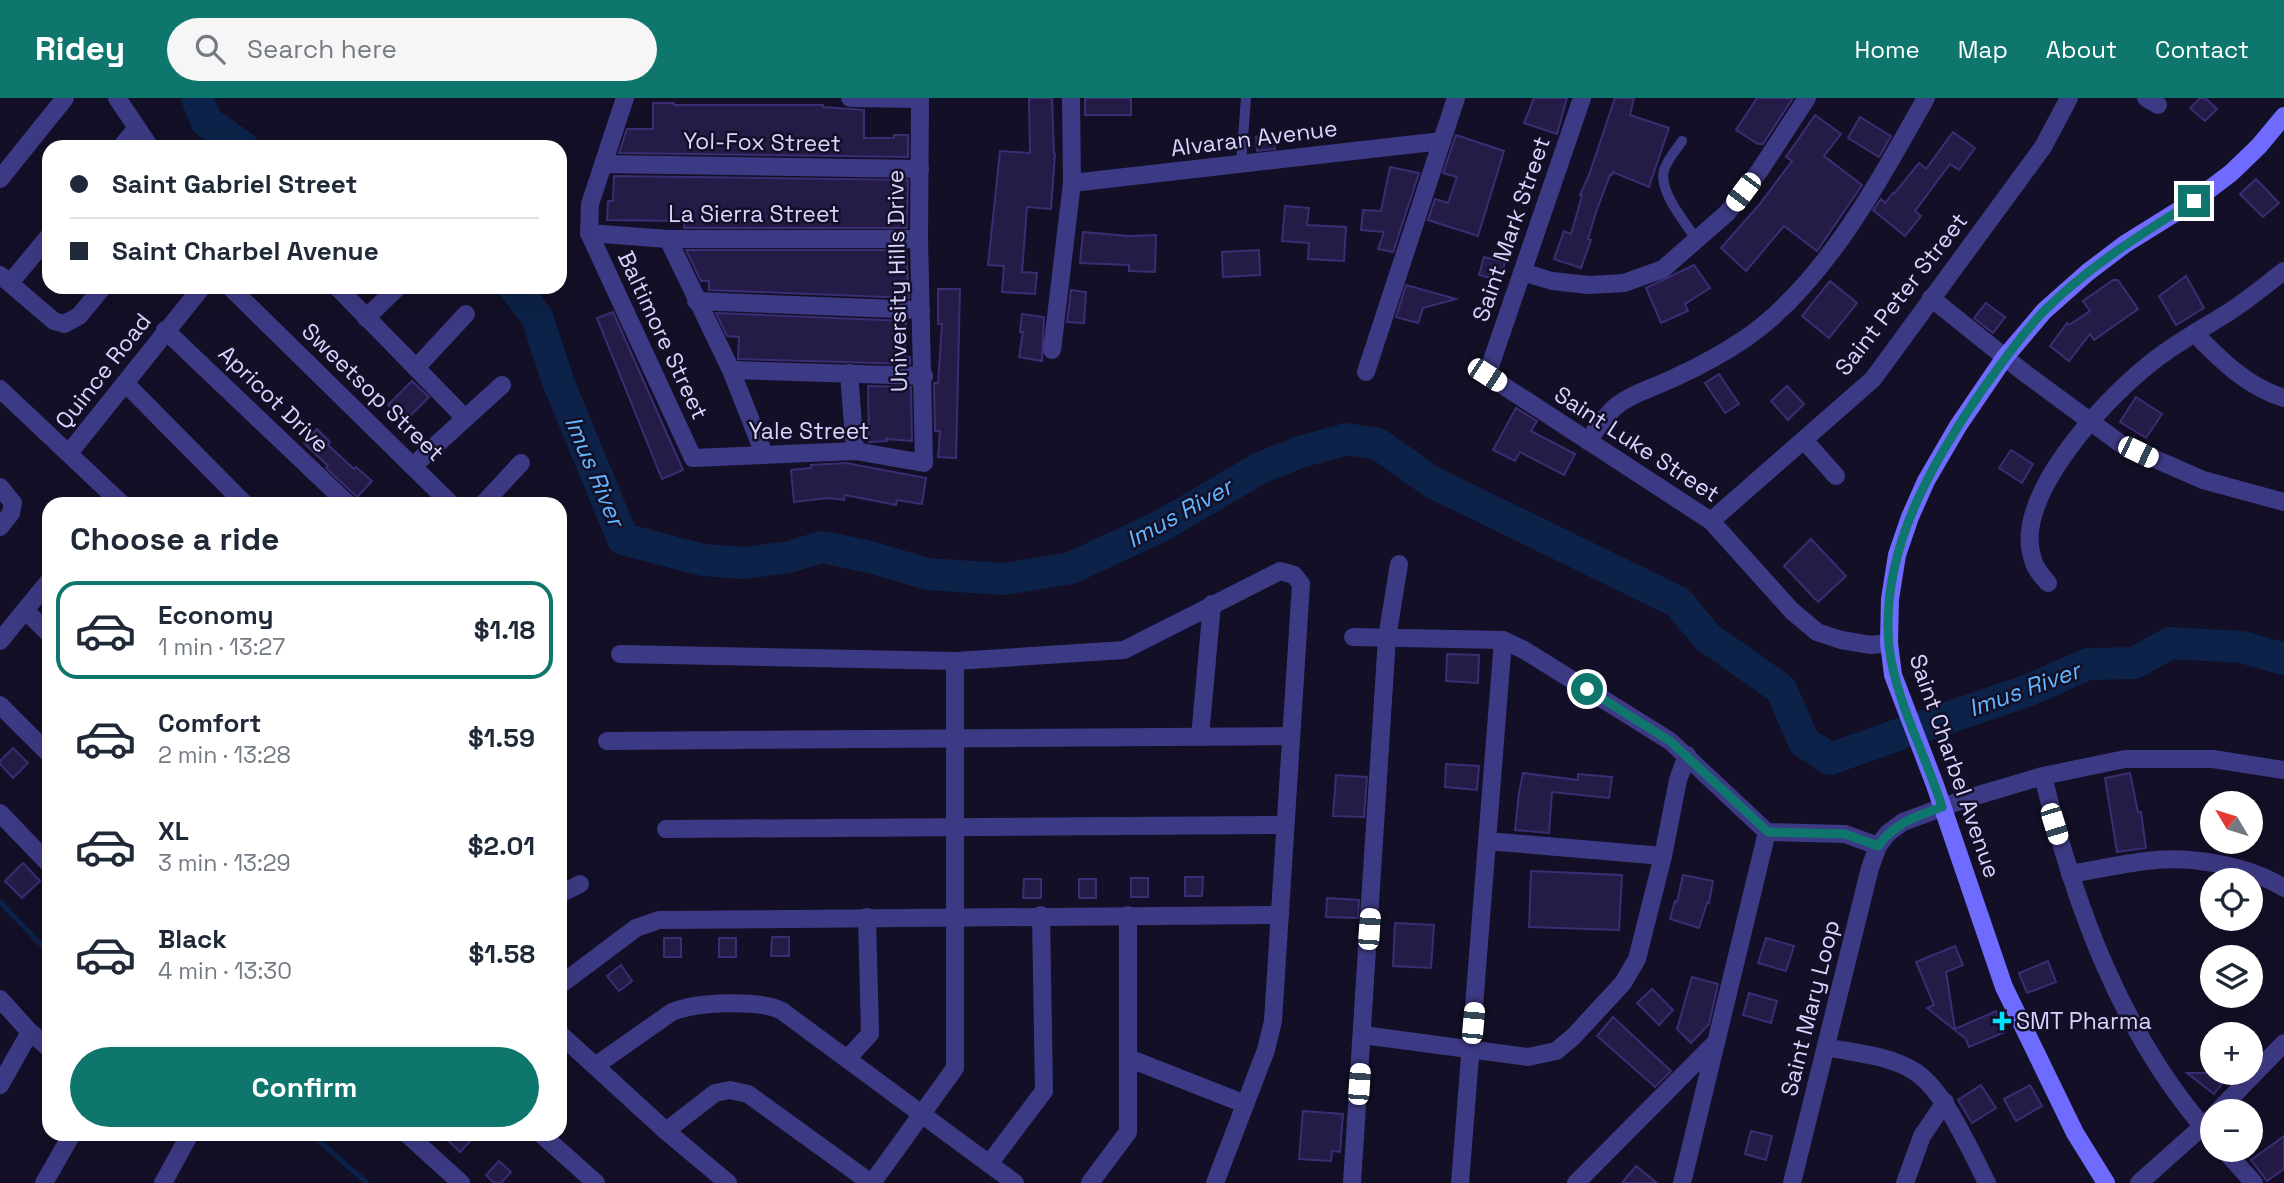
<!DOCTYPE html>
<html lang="en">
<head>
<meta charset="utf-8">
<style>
	body { margin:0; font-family:"Space Grotesk",sans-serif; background:#f6f6f7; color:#1f2937; height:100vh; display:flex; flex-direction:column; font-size:26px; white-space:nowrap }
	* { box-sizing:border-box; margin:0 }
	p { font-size:23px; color:#747a83 }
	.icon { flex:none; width:38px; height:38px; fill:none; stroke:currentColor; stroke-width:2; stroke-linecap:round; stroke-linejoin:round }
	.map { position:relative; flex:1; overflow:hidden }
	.panel { position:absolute; left:42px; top:399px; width:525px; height:644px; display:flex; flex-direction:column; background:#fff; border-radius:21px; box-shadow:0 7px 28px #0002 }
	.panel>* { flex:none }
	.top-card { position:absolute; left:42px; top:42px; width:525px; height:154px; border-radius:21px; box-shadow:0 7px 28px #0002; display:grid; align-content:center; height:154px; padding:0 28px; background:#fff }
	.needle { width:46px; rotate:308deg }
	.tools { position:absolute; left:2200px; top:693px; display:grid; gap:14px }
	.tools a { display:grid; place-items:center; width:63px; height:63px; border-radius:50%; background:#fff; box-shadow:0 7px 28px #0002; font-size:35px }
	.end { position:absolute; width:32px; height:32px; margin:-16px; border:9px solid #0f766e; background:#fff; box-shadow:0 0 0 4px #fff }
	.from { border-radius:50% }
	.car { position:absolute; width:21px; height:42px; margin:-21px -10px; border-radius:9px; box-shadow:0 0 5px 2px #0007; background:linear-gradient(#fff 24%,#345 0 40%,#fff 0 76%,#345 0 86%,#fff 0) }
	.top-card b { display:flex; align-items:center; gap:24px; height:66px; font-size:26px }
	.top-card b+b { border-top:2px solid #e0e1e3 }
	.top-card i { width:18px; height:18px; background:#1f2937 }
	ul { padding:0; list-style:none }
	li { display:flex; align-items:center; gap:21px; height:98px; margin:0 14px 10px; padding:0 14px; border:4px solid transparent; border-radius:21px }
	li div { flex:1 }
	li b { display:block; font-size:26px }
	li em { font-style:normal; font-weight:800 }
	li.current { border-color:#0f766e }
	li>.icon { width:63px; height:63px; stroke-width:1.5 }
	h2 { padding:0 28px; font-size:32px; line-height:84px }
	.action { display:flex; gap:14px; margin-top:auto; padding:14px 28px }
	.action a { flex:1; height:80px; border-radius:42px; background:#0f766e; color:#fff; font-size:28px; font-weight:800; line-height:80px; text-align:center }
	header { display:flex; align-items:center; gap:42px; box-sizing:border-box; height:98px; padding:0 35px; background:#0f766e; color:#fff }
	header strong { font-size:33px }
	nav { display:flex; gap:38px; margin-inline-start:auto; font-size:24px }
	.search { width:490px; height:63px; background:#f6f6f7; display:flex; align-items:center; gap:18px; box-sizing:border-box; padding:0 24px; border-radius:38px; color:#747a83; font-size:26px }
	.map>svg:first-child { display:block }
</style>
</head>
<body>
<header>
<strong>Ridey</strong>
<div class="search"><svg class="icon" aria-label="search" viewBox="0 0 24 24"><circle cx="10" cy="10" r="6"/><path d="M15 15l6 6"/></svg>Search here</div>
<nav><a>Home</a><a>Map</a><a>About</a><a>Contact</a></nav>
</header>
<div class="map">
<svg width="2284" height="1085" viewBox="0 0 2284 1085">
	<rect width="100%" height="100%" fill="#130f26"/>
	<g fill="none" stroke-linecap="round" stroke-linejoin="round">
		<!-- stream -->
		<g stroke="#0c2248" stroke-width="5">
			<path d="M0 804 49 855"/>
			<path d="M311 1036 367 1085"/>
		</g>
		<!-- river -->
		<g stroke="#0c2248" stroke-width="32">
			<path d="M197 0 206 23 243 49"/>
			<path d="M514 189 537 219 559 286 623 441 703 462 743 465 789 459 822 449 870 459 927 476 1004 481 1071 470 1163 427 1260 370 1300 354 1347 341 1378 346 1432 384 1678 504 1707 539 1781 591 1804 644 1830 661 1900 636"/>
			<path d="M1927 627 2029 592 2088 566 2134 565 2170 545 2242 549 2284 561"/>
		</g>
	</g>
	<!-- building -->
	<g fill="#241b47" stroke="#3b2d73" stroke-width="2">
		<path d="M1029 0H1052L1054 56H1055L1051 111 1027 109 1022 174 1037 175 1035 196 1002 194 1004 168 988 167 1000 53 1030 55Z"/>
		<rect x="1085" y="0" width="46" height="17"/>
		<path d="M1534 0H1567L1557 36 1524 25Z"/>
		<path d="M1615 0H1634L1630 17 1669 30 1649 89 1613 74 1612 77H1610L1596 114 1588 141 1591 142 1581 170 1554 161 1564 133 1571 136 1582 98 1580 97 1589 77Z"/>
		<path d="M1757 0H1793L1763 46H1758L1736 32Z"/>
		<path d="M2200 0H2205L2217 11 2205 23 2190 10Z"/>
		<path d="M653 5H674V7H823V9L864 12V40H894V37H908V59L619 55 627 31H653Z"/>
		<path d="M1815 17 1841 36 1824 58 1862 87 1817 153 1784 128 1746 173 1721 150 1759 107 1792 63 1786 59Z"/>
		<path d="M1860 19 1891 38 1879 59 1848 40Z"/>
		<path d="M1953 34 1975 50 1959 72 1950 66 1915 113 1921 118 1905 138 1873 112 1881 101 1885 105 1893 95 1894 96 1919 65 1926 71Z"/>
		<path d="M1273 37 1275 51 1257 53 1256 39Z"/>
		<path d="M1456 37 1504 53 1478 138 1428 122 1435 101 1448 105 1457 79 1443 75Z"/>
		<path d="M1390 69 1419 75 1393 154 1378 151 1384 134 1361 132 1363 112 1381 113Z"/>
		<path d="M614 78 908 82 907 130H684L685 123 607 122 608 103H613Z"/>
		<path d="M2256 81 2279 105 2263 119 2240 96Z"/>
		<path d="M1285 108 1309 110 1307 127 1346 129 1344 163 1308 161 1309 145 1282 143Z"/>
		<path d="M1083 134 1129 138 1156 137 1155 174 1129 173V167L1080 165Z"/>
		<path d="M686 152H906L909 200 709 192V183H701Z"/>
		<path d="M1259 152 1260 177 1223 179 1222 154Z"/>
		<path d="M1484 159 1505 164 1500 182 1479 177Z"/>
		<path d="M1694 167 1710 190 1685 206 1688 213 1661 225 1646 190Z"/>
		<path d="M2186 178 2204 210 2176 227 2159 198Z"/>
		<path d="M2113 182H2118L2138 211 2094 242 2090 236 2069 263 2050 248 2067 225 2069 227 2090 213 2083 203Z"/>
		<path d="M1830 183 1857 205 1829 240 1802 218Z"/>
		<path d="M1406 187 1456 201 1423 210 1418 225 1396 219Z"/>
		<path d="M938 191H960L956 360 938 359 940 333H935L934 285H938L942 226H938Z"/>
		<path d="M1071 192 1086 194 1084 225 1067 224Z"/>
		<path d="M1986 205 2005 219 1993 235 1974 220Z"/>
		<path d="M613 214 683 372 662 381 597 220Z"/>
		<path d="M716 215 906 223 905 259H910V266L738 261 739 239 727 238Z"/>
		<path d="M1022 216 1044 219 1042 263 1019 259 1023 234H1020Z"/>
		<path d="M1719 276 1739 306 1725 315 1705 285Z"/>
		<path d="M412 283 429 299 405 323 388 307Z"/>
		<path d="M868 288 911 289 912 343 886 341 887 343 869 344Z"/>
		<path d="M1787 288 1804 306 1788 322 1771 303Z"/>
		<path d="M2136 299 2162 316 2146 340 2120 324Z"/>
		<path d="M1516 310 1537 323 1531 333 1575 356 1564 377 1520 354 1515 363 1493 352Z"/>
		<path d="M317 331 330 344 328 347 354 371 356 369 372 383 357 399 326 370 328 368 304 345Z"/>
		<path d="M2011 352 2033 366 2022 385 1999 370Z"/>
		<path d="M846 365 926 380 922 406 897 402 896 407 845 397 844 402 828 400 794 404 791 372 811 370V367Z"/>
		<path d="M1811 441 1846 478 1818 504 1784 468Z"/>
		<path d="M1447 556 1479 557 1478 585 1446 583Z"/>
		<path d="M13 650 28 665 13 680 0 666V663Z"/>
		<path d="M1446 666 1479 668 1477 692 1445 689Z"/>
		<path d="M1523 675 1578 682V676L1612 679 1609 700 1552 694 1549 735 1515 732 1519 695Z"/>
		<path d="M2130 675 2138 714H2141L2146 750 2117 754 2105 680Z"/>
		<path d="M1336 677 1367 679 1364 719 1333 718Z"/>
		<path d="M23 765 40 783 22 800 5 783Z"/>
		<path d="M1531 773 1622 777 1619 832 1529 829Z"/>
		<path d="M1683 777 1713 783 1709 805H1707L1699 830 1670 821 1675 803 1677 804Z"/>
		<path d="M1185 779H1203L1202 798H1185Z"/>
		<rect x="1131" y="780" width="17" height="19"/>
		<path d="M1024 781H1041V800H1023Z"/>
		<rect x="1079" y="781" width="17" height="19"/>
		<path d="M1327 800 1359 802 1358 820 1326 819Z"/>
		<path d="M1395 825 1434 827 1431 870 1393 868Z"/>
		<path d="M772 839H789V858H771Z"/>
		<rect x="664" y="840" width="17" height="19"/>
		<rect x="719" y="840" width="17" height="19"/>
		<path d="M1766 840 1794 848 1786 873 1758 865Z"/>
		<path d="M1955 848 1963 867 1946 874 1955 931 1996 913 2005 934 1969 949 1966 941 1927 910 1934 907 1916 864Z"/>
		<path d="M2048 863 2056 884 2027 895 2019 875Z"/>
		<path d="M621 867 632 883 619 893 607 878Z"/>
		<path d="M1692 879 1718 886 1709 926 1691 945 1677 931Z"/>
		<path d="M1652 891 1673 912 1659 927 1637 905Z"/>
		<path d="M1749 895 1777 903 1771 925 1743 917Z"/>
		<path d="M1613 919 1671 973 1655 989 1597 938Z"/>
		<path d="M2187 975H2230L2214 996Z"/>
		<path d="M1981 987 1996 1010 1972 1025 1958 1002Z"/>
		<path d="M2030 987 2042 1008 2016 1023 2004 1001Z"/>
		<path d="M1303 1013 1343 1016 1340 1054 1332 1053 1331 1063 1299 1061Z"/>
		<path d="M1751 1033 1772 1038 1766 1062 1745 1056Z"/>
		<path d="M441 1036H477L460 1054Z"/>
		<path d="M2284 1038V1071L2267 1083 2251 1062Z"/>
		<path d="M499 1063 511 1074 501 1085H494L486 1077Z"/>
		<path d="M1636 1068 1657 1085H1622Z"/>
	</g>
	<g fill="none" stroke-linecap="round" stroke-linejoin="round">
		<!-- lane -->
		<g stroke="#3d3a85" stroke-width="10">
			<path d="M1682 43C1676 52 1667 62 1664 72 1658 93 1686 126 1697 142"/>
			<path d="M1241 66 1246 0"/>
		</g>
		<!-- street -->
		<g stroke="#3d3a85" stroke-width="18">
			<path d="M117 0 150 49"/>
			<path d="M625 0 590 106 589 135 693 360 855 353 924 365 919 141 920 0"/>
			<path d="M850 0 920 1"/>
			<path d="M1582 0 1487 277 1711 423 1792 513 1817 534 1841 542 1871 547 1889 545"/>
			<path d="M2146 0 2158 7"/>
			<path d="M121 49 136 31"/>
			<path d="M603 66 920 71"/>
			<path d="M0 81 65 0"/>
			<path d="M1072 85 1442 43"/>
			<path d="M589 135 668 141H919"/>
			<path d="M668 141 731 272 764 356"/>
			<path d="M1522 174 1552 183 1589 187 1624 185 1663 171 1727 115 1760 72 1807 0"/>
			<path d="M0 177 54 223 64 226 79 218 103 189"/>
			<path d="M10 185 49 138"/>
			<path d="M230 189 451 406"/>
			<path d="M337 189 464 319"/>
			<path d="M1931 200 2022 273 2121 346 2203 382 2284 404"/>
			<path d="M696 203 921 212"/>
			<path d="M366 220 398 189"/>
			<path d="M165 232 348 406"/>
			<path d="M2194 235C2221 262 2247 289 2284 300"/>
			<path d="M1052 252 1072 85 1071 0"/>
			<path d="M416 270 466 216"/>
			<path d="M731 272 924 278"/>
			<path d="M1366 274 1456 0"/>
			<path d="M849 275 855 353"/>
			<path d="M125 285 245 406"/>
			<path d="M0 291 122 406"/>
			<path d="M1804 342 1836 378"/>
			<path d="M1588 343C1596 332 1604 319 1614 310 1631 295 1656 289 1676 279 1700 268 1724 255 1746 240 1825 185 1879 83 1926 0"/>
			<path d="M69 355 202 189"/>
			<path d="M414 367 502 287"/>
			<path d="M0 389 13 405 11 415 0 429"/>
			<path d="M483 406 521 365"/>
			<path d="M1711 423 1873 281 2043 49 2069 0"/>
			<path d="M2048 485C2042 478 2035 471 2033 462 2011 400 2103 304 2147 268 2173 246 2204 230 2232 212 2250 200 2267 186 2284 173"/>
			<path d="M25 512 49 536"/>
			<path d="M1353 539 1503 542 1524 552 1670 643 1767 734 1845 736 1878 748"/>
			<path d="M0 543 49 483"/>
			<path d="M620 556 955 563 1124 552 1280 473 1294 477 1301 486 1273 923 1266 952 1215 1085"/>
			<path d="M0 607 49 656"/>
			<path d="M1200 639 1212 506"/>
			<path d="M607 643 1291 638"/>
			<path d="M2043 678C2074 806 2122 939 2212 1039"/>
			<path d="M0 715 49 766"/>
			<path d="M666 731 1285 727"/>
			<path d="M1487 743 1663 758"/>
			<path d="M2070 776C2095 772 2121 766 2146 763 2188 757 2248 767 2284 790"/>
			<path d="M560 796 580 786"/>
			<path d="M560 887 636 830 659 822 1280 817"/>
			<path d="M0 901 30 934 49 950"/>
			<path d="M560 936 666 1033 728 1085"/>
			<path d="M1363 937 1528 959 1556 953 1573 939 1623 885 1637 861 1663 758 1678 682 1687 657"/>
			<path d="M1826 949C1855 955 1888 957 1914 973 1944 991 1971 1054 1987 1085"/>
			<path d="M1128 960 1245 1006"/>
			<path d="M847 961 870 936 867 819"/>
			<path d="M595 968 672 914C696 904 759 901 782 913L1015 1085"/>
			<path d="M0 987 30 934"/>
			<path d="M2218 1013 2284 945"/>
			<path d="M666 1033 715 995 730 992 748 996 871 1085"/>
			<path d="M407 1036 461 1085"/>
			<path d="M541 1036 596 1085"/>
			<path d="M2224 1052 2254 1085"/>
			<path d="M989 1066 1044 993 1041 817"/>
			<path d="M44 1085 72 1036"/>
			<path d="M163 1085 190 1036"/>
			<path d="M872 1085 955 970V563"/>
			<path d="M1090 1085 1128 1034V817"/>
			<path d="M1352 1085 1387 540 1399 466"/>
			<path d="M1460 1085 1503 542"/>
			<path d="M1576 1085 1714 946"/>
			<path d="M1682 1085 1767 734"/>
			<path d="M1792 1085 1870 770 1878 748 1888 735 1903 724 1962 702 2043 678 2125 661H2213L2284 672"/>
			<path d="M1905 1085 1922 1038 1945 1004"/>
			<path d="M2139 1085 2212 1020"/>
		</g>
		<!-- secondary -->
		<path stroke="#6f6bff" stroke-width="18" d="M2106 1085 2075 1035 2004 889 1935 687 1893 577 1889 545 1890 501 1897 457 1910 419 1926 383 1958 328 2005 259 2044 213 2088 174 2125 146 2194 103 2231 75 2259 48 2284 18"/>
	</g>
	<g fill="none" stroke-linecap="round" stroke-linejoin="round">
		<!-- route -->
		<path stroke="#0f766e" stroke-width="9" d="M1587 591 1670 643 1768 734 1845 736 1878 748C1895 725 1916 718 1942 709 1926 657 1895 602 1889 548 1880 452 1932 364 1985 288 2003 263 2022 236 2044 213 2088 169 2141 136 2194 103"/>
	</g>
	<!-- markers -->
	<path fill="#00e5ff" stroke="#130f26" stroke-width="2.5" d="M1998.5 912.5h7v7h7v7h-7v7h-7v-7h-7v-7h7z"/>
	<g text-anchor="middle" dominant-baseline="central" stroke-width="5" stroke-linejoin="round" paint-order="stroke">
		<!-- street labels -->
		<g font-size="23" fill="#d9d4ff" stroke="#130f26">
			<text transform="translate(1254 40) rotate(-7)">Alvaran Avenue</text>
			<text transform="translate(762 44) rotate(1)">Yol-Fox Street</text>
			<text x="754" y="116">La Sierra Street</text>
			<text transform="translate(1511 131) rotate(-71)">Saint Mark Street</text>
			<text transform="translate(897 183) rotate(-91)">University Hills Drive</text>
			<text transform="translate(1901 196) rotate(-52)">Saint Peter Street</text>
			<text transform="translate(663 237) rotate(65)">Baltimore Street</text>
			<text transform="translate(103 273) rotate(-52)">Quince Road</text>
			<text transform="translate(373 294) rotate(44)">Sweetsop Street</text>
			<text transform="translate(274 301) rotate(44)">Apricot Drive</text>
			<text x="809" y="333">Yale Street</text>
			<text transform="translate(1637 346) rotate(33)">Saint Luke Street</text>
			<text transform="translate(1955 668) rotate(71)">Saint Charbel Avenue</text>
			<text transform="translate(1810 910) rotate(-76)">Saint Mary Loop</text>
		</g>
		<!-- poi labels -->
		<g font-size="23" fill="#d9d4ff" stroke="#130f26" text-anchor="start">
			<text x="2016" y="923">SMT Pharma</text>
		</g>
		<!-- water labels -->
		<g font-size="24" font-style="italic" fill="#62b6ff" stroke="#130f26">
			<text transform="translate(595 373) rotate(67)">Imus River</text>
			<text transform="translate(1179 415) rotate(-29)">Imus River</text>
			<text transform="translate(2024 591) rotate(-20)">Imus River</text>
		</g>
	</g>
</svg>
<div class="tools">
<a><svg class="needle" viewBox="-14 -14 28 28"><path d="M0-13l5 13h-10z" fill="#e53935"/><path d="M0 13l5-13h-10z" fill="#747a83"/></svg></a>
<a><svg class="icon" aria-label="locate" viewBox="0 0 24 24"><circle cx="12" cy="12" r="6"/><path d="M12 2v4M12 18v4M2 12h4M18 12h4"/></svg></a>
<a><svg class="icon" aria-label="layers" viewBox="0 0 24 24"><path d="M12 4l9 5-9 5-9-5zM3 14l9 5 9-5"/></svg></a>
<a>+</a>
<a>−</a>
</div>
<i class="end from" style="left:1587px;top:591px"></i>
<i class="end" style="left:2194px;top:103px"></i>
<i class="car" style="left:1743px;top:94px;rotate:217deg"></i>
<i class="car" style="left:1487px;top:277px;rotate:123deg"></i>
<i class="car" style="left:2138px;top:354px;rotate:116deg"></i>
<i class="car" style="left:2054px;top:726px;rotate:163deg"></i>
<i class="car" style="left:1369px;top:831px;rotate:4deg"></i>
<i class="car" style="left:1473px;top:925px;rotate:5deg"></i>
<i class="car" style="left:1359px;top:986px;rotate:4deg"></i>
<div class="top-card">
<b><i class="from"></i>Saint Gabriel Street</b>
<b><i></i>Saint Charbel Avenue</b>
</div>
<section class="panel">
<h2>Choose a ride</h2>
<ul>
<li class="current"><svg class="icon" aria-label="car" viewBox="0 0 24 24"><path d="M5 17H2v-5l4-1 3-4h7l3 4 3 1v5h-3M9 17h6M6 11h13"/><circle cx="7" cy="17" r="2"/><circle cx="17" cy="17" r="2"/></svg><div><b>Economy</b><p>1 min · 13:27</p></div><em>$1.18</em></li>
<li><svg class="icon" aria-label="car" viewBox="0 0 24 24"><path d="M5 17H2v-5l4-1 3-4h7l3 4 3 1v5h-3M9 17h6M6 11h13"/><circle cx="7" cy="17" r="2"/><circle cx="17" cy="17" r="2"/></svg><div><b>Comfort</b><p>2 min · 13:28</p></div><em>$1.59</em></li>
<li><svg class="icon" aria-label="car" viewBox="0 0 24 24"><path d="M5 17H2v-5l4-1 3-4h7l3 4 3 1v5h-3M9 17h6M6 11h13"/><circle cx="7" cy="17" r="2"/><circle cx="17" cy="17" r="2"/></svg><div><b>XL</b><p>3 min · 13:29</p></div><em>$2.01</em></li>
<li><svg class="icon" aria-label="car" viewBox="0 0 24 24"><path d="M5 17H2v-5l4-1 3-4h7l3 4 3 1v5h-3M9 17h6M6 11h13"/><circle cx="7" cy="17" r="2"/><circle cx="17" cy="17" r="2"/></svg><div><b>Black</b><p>4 min · 13:30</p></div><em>$1.58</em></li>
</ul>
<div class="action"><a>Confirm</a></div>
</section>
</div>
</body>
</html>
